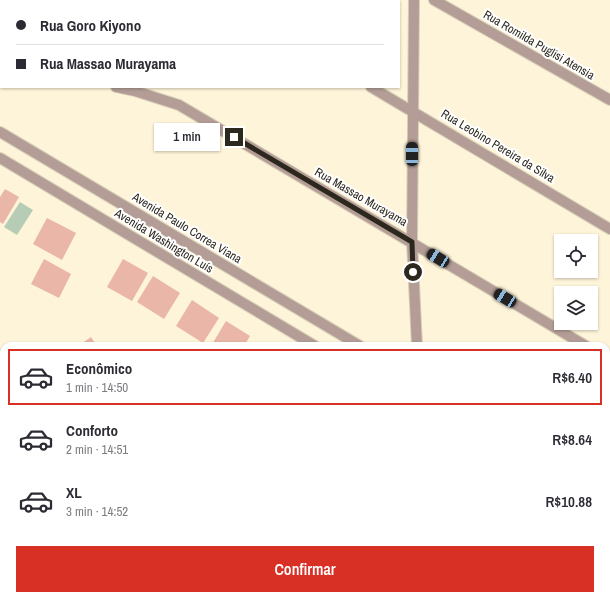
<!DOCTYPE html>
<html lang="pt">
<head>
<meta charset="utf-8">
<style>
	body { margin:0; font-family:"Archivo Narrow",sans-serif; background:#f7f7f7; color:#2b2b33; height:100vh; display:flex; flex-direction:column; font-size:15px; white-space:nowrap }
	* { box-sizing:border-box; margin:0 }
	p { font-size:13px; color:#7c7c81 }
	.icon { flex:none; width:22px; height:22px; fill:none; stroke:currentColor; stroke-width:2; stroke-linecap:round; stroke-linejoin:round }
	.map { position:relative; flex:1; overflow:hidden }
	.panel { position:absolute; left:0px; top:342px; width:610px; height:258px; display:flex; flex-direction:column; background:#fff; border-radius:12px 12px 0 0; box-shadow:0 1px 3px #0004 }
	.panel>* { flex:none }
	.guide { position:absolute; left:0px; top:0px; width:400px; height:88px; box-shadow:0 1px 3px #0004; display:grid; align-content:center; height:88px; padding:0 16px; background:#fff }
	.controls { position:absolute; left:554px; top:234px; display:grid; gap:8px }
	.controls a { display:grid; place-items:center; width:44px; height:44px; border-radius:0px; background:#fff; box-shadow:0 1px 3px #0004; font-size:20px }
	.end { position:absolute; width:18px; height:18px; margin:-9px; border:5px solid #2c281e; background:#fff; box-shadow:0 0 0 2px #fff }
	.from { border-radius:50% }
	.bubble { position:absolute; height:28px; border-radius:0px; background:#fff; box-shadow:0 1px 3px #0004; font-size:13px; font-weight:600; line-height:28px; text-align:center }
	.car { position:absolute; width:12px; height:24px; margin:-12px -6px; border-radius:5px; box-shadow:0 0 3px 1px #0007; background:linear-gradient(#222 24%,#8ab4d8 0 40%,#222 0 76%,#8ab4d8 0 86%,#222 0) }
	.guide b { display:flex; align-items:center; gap:14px; height:38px; font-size:15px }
	.guide b+b { border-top:1px solid #e1e1e2 }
	.guide i { width:10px; height:10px; background:#2b2b33 }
	ul { padding:7px 0 0; list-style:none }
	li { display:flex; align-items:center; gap:12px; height:56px; margin:0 8px 6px; padding:0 8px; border:2px solid transparent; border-radius:0px }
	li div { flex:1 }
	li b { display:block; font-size:15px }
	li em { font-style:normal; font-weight:600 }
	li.active { border-color:#d93025 }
	li>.icon { width:36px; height:36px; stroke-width:1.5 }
	.primary-button { display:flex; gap:8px; margin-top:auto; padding:8px 16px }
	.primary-button a { flex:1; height:46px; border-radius:0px; background:#d93025; color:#fff; font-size:16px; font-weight:600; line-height:46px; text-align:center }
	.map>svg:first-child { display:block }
</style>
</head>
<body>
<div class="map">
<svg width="610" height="600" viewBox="0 0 610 600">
	<defs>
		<pattern id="forest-crowns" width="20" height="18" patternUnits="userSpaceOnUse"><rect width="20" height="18" fill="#b6ccb5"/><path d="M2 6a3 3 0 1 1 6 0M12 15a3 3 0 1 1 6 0" fill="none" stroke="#9daf9b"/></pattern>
	</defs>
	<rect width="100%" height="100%" fill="#fef4d9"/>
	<!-- forest -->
	<path fill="url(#forest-crowns)" d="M0 0H186L187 1H5Z"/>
	<!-- park -->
	<g fill="#b6ccb5">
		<path d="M20 202 33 210 17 235 4 227Z"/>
		<path d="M0 469 4 470V596H396L412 600H0Z"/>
		<path d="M606 531 610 533V600H487L493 596H606Z"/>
	</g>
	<!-- building -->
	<g fill="#e9b6a7">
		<path d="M5 189 19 197 3 224 0 222V197Z"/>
		<path d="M47 218 76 233 62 260 33 244Z"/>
		<path d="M44 259 71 274 59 298 31 284Z"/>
		<path d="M123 259 148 273 132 301 107 287Z"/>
		<path d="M153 276 180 293 164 319 137 302Z"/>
		<path d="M192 300 219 318 203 343 176 326Z"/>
		<path d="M226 321 250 336 244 346H211Z"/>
		<path d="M91 337 97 346H78Z"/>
		<path d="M4 356V389L0 391V357Z"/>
	</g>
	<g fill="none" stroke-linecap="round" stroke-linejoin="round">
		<!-- minor casing -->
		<g stroke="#d8cfb7" stroke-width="12">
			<g id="minor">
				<path d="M263 0V1"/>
				<path d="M414 0 412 242 417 346"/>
				<path d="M434 0 610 100"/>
				<path d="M0 63H1"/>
				<path d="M116 87 135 91 179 105 586 346"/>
				<path d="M371 87 610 229"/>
				<path d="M0 132 360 346"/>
				<path d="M0 158 315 346"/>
				<path d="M606 358 610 360"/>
				<path d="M606 494 610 497"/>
				<path d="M606 524 610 526"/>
				<path d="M606 549 610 550"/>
				<path d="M349 596 364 600"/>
				<path d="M498 600 504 596"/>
			</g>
		</g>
		<!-- minor -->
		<use href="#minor" stroke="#b39d96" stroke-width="10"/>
	</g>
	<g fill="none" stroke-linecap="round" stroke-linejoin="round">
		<!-- route -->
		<path stroke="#2c281e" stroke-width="5" d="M234 137 412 242 413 272"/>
	</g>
	<g text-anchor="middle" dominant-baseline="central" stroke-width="4" stroke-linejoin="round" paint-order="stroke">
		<!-- street labels -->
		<g font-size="12" fill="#2c281e" stroke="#fff">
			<text transform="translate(539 45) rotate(30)">Rua Romilda Puglisi Atensia</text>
			<text transform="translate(498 146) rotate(31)">Rua Leobino Pereira da Silva</text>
			<text transform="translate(361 197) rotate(30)">Rua Massao Murayama</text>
			<text transform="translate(187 228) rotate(31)">Avenida Paulo Correa Viana</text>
			<text transform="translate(164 241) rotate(31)">Avenida Washington Luís</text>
		</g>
	</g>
</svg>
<div class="controls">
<a><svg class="icon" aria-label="locate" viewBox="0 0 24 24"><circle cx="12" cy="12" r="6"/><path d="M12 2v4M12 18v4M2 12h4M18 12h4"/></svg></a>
<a><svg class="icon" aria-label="layers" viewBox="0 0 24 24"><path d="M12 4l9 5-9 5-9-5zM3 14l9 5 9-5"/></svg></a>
</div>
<i class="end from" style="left:413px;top:272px"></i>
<i class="end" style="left:234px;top:137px"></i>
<div class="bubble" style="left:154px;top:123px;width:66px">1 min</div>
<i class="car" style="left:412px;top:154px;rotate:0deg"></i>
<i class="car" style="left:438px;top:258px;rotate:301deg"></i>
<i class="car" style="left:505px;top:298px;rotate:301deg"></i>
<div class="guide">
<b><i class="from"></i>Rua Goro Kiyono</b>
<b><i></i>Rua Massao Murayama</b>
</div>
<section class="panel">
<ul>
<li class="active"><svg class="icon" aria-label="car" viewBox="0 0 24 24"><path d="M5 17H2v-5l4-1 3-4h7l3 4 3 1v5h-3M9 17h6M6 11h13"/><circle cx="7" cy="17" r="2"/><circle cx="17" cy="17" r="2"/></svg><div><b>Econômico</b><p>1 min · 14:50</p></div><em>R$6.40</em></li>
<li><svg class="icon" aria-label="car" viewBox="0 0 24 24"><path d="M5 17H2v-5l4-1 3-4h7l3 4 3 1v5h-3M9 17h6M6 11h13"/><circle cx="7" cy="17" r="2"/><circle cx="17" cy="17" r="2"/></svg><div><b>Conforto</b><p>2 min · 14:51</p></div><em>R$8.64</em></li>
<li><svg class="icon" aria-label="car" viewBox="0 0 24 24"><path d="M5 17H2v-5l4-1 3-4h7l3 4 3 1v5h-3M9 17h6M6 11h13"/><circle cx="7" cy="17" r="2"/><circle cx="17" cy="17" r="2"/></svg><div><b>XL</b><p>3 min · 14:52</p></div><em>R$10.88</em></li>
</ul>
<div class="primary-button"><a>Confirmar</a></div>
</section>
</div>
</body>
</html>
